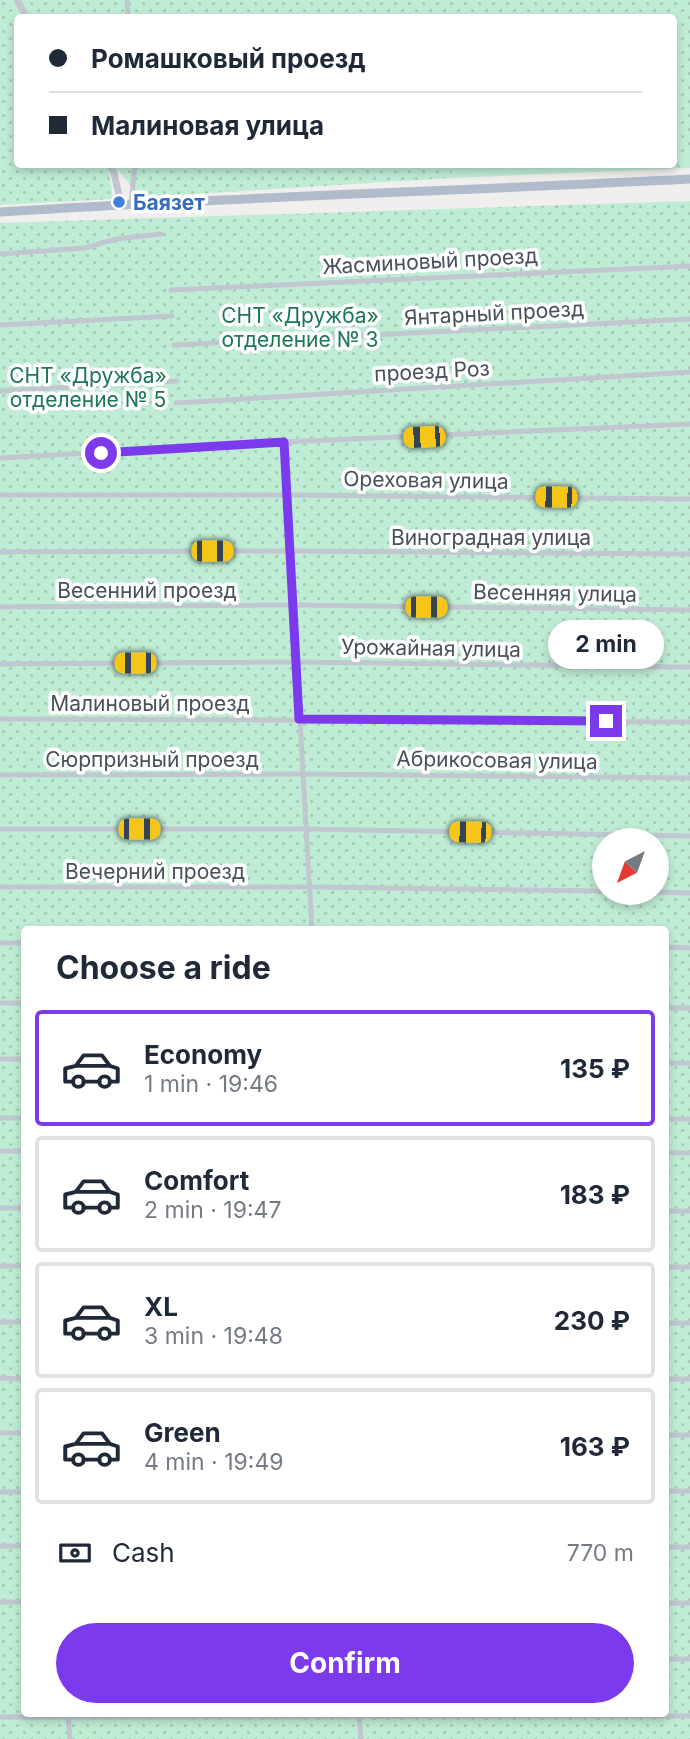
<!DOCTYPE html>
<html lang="en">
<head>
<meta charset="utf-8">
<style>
	body { margin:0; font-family:Inter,sans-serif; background:#f6f6f7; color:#1f2937; height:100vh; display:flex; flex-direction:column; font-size:26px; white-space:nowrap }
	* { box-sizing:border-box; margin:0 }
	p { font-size:23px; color:#747a83 }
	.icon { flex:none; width:38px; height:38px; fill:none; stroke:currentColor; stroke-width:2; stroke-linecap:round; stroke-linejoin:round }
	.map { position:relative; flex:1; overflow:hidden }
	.side { position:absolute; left:21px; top:926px; width:648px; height:791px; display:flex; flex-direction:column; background:#fff; border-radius:7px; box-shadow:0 4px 10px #0003 }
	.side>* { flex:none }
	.hud { position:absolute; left:14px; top:14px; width:663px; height:154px; border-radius:7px; box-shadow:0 4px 10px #0003; display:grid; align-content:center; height:154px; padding:0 35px; background:#fff }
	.needle { width:46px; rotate:221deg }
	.tools { position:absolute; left:592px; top:828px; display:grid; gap:14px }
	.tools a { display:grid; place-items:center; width:77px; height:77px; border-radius:50%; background:#fff; box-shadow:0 4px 10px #0003; font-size:35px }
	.end { position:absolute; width:32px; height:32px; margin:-16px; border:9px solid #7c3aed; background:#fff; box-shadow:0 0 0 4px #fff }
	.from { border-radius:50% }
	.bubble { position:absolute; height:49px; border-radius:24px; background:#fff; box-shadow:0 4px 10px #0003; font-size:23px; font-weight:700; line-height:49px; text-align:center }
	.car { position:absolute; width:21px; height:42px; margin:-21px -10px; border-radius:9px; box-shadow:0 0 5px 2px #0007; background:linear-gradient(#f5c518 24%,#345 0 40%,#f5c518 0 76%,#345 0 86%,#f5c518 0) }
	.hud b { display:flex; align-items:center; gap:24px; height:66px; font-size:26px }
	.hud b+b { border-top:2px solid #e0e1e3 }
	.hud i { width:18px; height:18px; background:#1f2937 }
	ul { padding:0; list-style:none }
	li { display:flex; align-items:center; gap:21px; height:116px; margin:0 14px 10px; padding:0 21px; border:4px solid #e0e1e3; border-radius:7px }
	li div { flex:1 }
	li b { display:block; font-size:26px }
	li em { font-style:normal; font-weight:700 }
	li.selected { border-color:#7c3aed }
	li>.icon { width:63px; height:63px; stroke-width:1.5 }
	h2 { padding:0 35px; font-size:32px; line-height:84px }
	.pay { display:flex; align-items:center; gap:18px; height:77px; padding:0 35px; font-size:26px }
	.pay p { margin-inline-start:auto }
	.button { display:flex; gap:14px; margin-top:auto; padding:14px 35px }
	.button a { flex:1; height:80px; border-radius:42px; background:#7c3aed; color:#fff; font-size:28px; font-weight:700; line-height:80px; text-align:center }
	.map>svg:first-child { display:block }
</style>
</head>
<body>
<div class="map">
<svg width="690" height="1739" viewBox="0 0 690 1739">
	<defs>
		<pattern id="forest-crowns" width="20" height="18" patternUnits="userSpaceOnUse" patternTransform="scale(1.75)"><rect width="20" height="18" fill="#bfecd5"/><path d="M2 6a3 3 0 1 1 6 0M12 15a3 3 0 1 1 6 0" fill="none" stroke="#a6ccb9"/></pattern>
		<pattern id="park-dots" width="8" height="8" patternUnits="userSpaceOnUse" patternTransform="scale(1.75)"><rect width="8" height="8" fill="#bfecd5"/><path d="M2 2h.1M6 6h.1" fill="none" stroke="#a6ccb9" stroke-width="1.8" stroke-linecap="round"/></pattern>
	</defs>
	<rect width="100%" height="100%" fill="#f1eeee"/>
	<!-- forest -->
	<path fill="url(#forest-crowns)" d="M690 156V168L451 178 452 167 469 165 674 164V157Z"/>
	<!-- park -->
	<g fill="url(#park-dots)" fill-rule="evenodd">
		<path d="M0 0H690V156L674 157V18H18V164L105 165 109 171 113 199 0 205Z"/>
		<path d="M469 164 452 167 451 178 146 197 135 191 119 171 115 172 111 165Z"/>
		<path d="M690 201V1739H0V223ZM604 840H656V892H604ZM24 929H665V1713H24Z"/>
	</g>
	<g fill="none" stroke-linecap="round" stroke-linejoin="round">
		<!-- minor -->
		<g stroke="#c0c7cf" stroke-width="5">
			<path d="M127 0 128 18"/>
			<path d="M131 204 135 164"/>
			<path d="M0 254 85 248 116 239 161 234"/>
			<path d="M171 290 690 266"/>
			<path d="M0 325 172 316"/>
			<path d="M174 345 690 319"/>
			<path d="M0 391 177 381"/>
			<path d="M176 403 690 372"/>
			<path d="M284 442 312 929"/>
			<path d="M0 458 284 442 690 424"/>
			<path d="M0 495H287L690 499"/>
			<path d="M0 552 291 551 690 554"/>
			<path d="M0 607 293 605 690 610"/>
			<path d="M0 664 297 662 690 667"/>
			<path d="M0 719 690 722"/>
			<path d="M0 775 303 774 690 778"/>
			<path d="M0 829H305L690 836"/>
			<path d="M0 887H311L604 891"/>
			<path d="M656 892 690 893"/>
			<path d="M0 943H24"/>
			<path d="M665 947 690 948"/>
			<path d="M0 1003H24"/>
			<path d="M665 1008H690"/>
			<path d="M0 1059H24"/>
			<path d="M665 1063H690"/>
			<path d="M0 1118H24"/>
			<path d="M665 1119H690"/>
			<path d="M0 1151H24"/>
			<path d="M665 1153H690"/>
			<path d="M0 1208H24"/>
			<path d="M665 1211H690"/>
			<path d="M0 1266H24"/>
			<path d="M665 1267H690"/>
			<path d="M0 1322H24"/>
			<path d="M665 1323H690"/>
			<path d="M0 1378 24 1379"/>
			<path d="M665 1379H690"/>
			<path d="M0 1433H24"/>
			<path d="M665 1435H690"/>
			<path d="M665 1491H690"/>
			<path d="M0 1492H24"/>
			<path d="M0 1546H24"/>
			<path d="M665 1547H690"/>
			<path d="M0 1602H24"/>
			<path d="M665 1603H690"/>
			<path d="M665 1659H690"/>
			<path d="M68 1715 70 1739"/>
			<path d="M359 1716 361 1739"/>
			<path d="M0 1717 690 1716"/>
		</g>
		<!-- tertiary -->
		<g stroke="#c0c7cf" stroke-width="7">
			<path d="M17 0 27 18"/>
			<path d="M109 164 114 173 121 204"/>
		</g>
		<!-- primary -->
		<path stroke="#b0bbcb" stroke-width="9" d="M0 212C230 197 460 191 690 179"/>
	</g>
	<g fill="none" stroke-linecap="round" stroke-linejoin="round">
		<!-- route -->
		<path stroke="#7c3aed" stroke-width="9" d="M101 453 284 442 299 719 606 721"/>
	</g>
	<!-- markers -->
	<circle fill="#3f7fe0" stroke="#fff" stroke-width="2.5" cx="119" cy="202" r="7"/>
	<g text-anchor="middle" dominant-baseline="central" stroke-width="7" stroke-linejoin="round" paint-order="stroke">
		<!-- shop labels -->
		<g font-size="21" font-weight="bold" fill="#366cbe" stroke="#fff" text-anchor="start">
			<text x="133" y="202">Баязет</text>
		</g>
		<!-- street labels -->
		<g font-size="21" fill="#48505a" stroke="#fff">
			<text transform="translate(430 261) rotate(-3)">Жасминовый проезд</text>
			<text transform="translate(494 313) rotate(-3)">Янтарный проезд</text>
			<text transform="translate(432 371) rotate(-3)">проезд Роз</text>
			<text transform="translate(426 480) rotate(1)">Ореховая улица</text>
			<text x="491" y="537">Виноградная улица</text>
			<text x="147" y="590">Весенний проезд</text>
			<text transform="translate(555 593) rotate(1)">Весенняя улица</text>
			<text transform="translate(431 648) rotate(1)">Урожайная улица</text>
			<text x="150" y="703">Малиновый проезд</text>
			<text x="152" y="759">Сюрпризный проезд</text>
			<text transform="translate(497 760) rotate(1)">Абрикосовая улица</text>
			<text x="155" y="871">Вечерний проезд</text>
		</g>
		<!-- park labels -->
		<g font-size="21" fill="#1d7753" stroke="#fff">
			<text x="300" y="315">СНТ «Дружба»<tspan x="300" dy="24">отделение № 3</tspan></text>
			<text x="88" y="375">СНТ «Дружба»<tspan x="88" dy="24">отделение № 5</tspan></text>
		</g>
	</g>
</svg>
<div class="tools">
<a><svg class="needle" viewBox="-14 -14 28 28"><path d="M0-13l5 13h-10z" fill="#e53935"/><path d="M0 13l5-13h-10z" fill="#747a83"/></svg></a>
</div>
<i class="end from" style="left:101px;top:453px"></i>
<i class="end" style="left:606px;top:721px"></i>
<div class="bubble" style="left:548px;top:620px;width:116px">2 min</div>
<i class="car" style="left:424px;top:437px;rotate:268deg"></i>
<i class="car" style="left:556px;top:497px;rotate:271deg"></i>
<i class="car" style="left:212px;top:551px;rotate:90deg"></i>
<i class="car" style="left:426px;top:607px;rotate:90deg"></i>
<i class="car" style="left:135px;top:663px;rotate:270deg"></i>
<i class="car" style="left:139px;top:829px;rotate:90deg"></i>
<i class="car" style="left:470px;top:832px;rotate:271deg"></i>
<div class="hud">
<b><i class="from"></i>Ромашковый проезд</b>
<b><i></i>Малиновая улица</b>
</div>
<section class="side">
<h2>Choose a ride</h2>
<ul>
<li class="selected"><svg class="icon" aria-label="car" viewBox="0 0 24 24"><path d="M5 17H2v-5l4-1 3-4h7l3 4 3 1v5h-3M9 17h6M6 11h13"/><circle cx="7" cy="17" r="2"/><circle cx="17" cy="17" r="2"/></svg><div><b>Economy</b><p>1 min · 19:46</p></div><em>135 ₽</em></li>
<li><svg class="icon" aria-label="car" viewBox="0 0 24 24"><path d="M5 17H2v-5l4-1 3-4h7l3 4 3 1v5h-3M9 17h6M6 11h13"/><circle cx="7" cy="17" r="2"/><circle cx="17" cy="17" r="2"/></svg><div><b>Comfort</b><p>2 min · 19:47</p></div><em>183 ₽</em></li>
<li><svg class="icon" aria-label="car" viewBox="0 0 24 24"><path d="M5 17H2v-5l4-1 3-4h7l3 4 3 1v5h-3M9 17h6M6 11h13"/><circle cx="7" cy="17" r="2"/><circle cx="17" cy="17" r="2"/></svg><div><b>XL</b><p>3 min · 19:48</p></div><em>230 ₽</em></li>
<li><svg class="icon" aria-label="car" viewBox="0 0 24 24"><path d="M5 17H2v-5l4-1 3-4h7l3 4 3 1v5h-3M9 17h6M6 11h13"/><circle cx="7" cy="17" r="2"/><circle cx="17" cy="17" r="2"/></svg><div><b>Green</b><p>4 min · 19:49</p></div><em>163 ₽</em></li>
</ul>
<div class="pay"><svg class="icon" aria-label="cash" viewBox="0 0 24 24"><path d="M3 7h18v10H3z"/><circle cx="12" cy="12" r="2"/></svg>Cash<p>770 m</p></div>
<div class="button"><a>Confirm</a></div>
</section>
</div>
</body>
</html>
